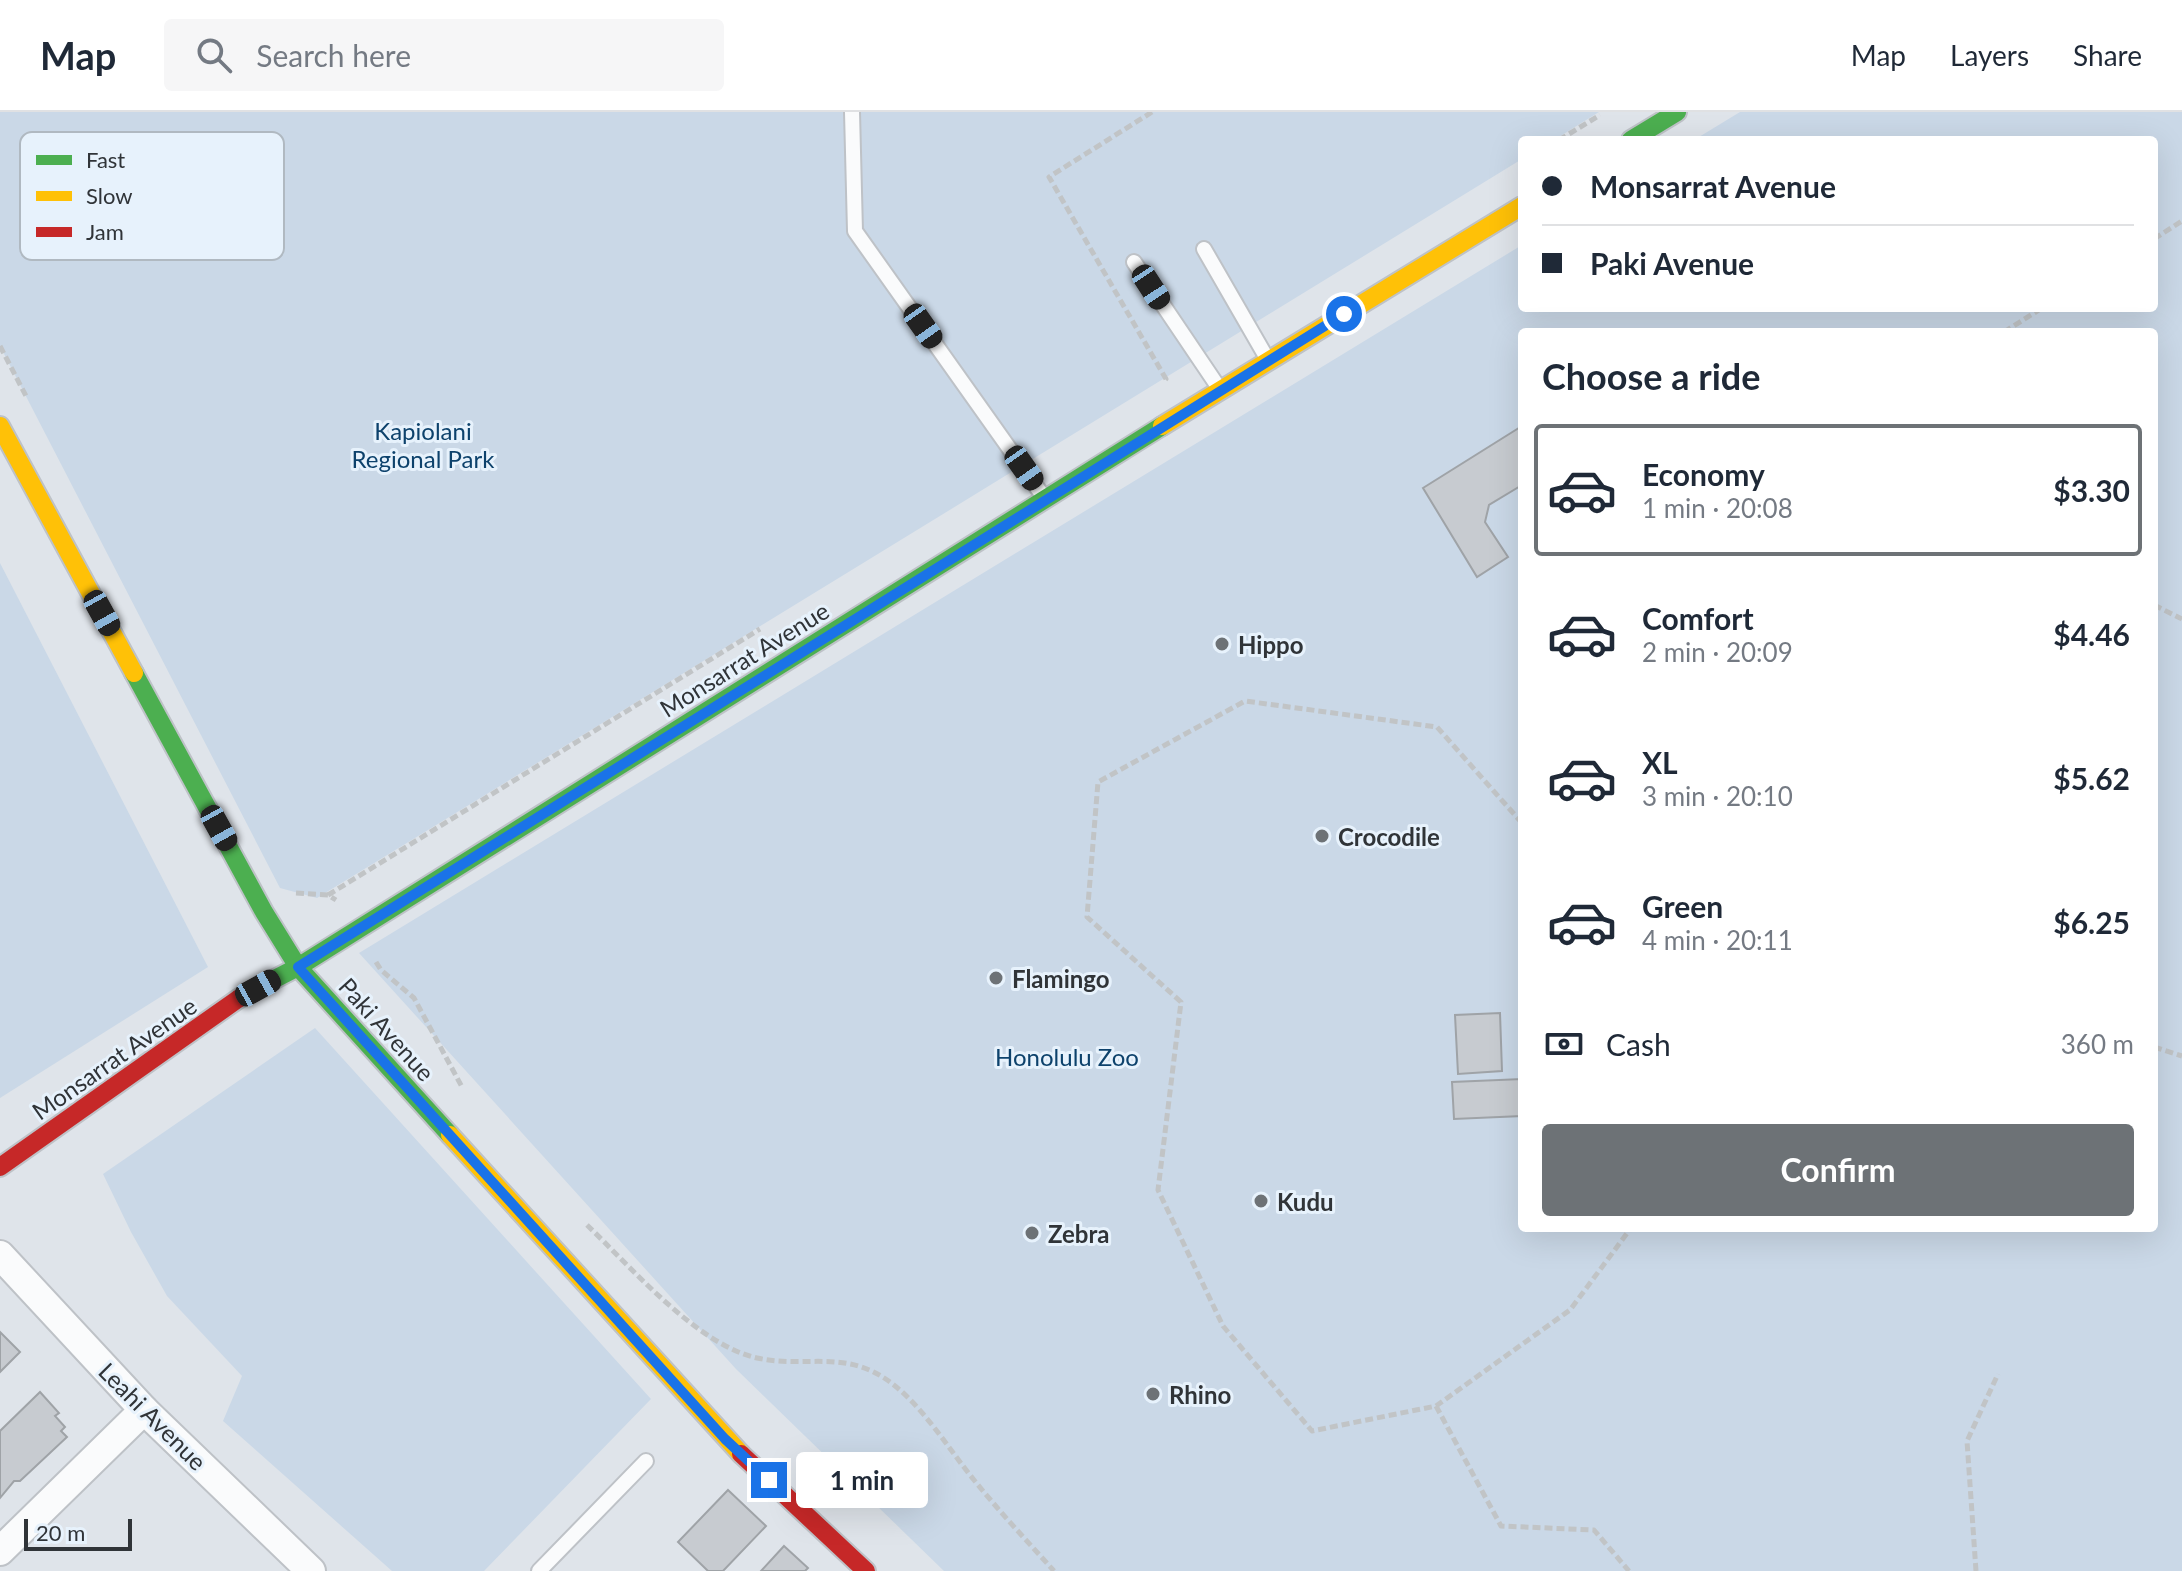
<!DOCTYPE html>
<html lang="en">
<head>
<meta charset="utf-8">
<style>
	body { margin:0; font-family:Lato,sans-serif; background:#f6f6f7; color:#1f2937; height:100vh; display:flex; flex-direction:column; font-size:30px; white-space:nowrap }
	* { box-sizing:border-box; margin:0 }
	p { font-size:26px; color:#747a83 }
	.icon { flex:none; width:44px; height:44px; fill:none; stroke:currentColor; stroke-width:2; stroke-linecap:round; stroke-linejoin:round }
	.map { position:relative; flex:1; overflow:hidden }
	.drawer { position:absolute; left:1518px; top:216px; width:640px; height:904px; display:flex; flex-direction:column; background:#fff; border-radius:8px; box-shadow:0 8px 32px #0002 }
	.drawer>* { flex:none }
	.guide { position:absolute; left:1518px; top:24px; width:640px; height:176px; border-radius:8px; box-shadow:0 8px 32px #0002; display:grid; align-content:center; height:176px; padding:0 24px; background:#fff }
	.scale { position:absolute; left:24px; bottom:20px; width:108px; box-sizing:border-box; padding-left:8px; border:4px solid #303438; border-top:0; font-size:22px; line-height:28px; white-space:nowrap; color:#303438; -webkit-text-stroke:6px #e7f2fc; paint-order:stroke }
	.end { position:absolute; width:36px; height:36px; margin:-18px; border:10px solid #1a73e8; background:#fff; box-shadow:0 0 0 4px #fff }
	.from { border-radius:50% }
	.bubble { position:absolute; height:56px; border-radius:8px; background:#fff; box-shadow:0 8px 32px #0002; font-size:26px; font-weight:700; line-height:56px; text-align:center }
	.car { position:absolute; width:24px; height:48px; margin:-24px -12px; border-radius:10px; box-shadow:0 0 6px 2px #0007; background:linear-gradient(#222 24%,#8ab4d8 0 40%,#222 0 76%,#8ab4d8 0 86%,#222 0) }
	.guide b { display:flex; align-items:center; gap:28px; height:76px; font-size:30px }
	.guide b+b { border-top:2px solid #e0e1e3 }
	.guide i { width:20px; height:20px; background:#1f2937 }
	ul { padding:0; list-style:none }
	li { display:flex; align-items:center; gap:24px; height:132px; margin:0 16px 12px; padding:0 8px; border:4px solid transparent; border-radius:8px }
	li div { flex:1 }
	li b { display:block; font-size:30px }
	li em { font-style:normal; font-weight:700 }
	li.active { border-color:#6d7276 }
	li>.icon { width:72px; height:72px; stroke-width:1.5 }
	h2 { padding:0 24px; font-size:36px; line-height:96px }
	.pay { display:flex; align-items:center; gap:20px; height:88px; padding:0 24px; font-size:30px }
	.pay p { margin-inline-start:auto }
	.button { display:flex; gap:16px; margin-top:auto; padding:16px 24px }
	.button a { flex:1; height:92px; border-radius:8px; background:#6d7276; color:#fff; font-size:32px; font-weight:700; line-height:92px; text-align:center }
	header { display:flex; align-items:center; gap:48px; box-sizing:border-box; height:112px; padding:0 40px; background:#fff; border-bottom:2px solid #e0e1e3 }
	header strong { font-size:38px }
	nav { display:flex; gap:44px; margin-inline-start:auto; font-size:28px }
	.search { width:560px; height:72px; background:#f6f6f7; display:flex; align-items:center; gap:20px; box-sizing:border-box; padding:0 28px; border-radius:8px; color:#747a83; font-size:30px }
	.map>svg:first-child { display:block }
</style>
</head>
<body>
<header>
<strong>Map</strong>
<div class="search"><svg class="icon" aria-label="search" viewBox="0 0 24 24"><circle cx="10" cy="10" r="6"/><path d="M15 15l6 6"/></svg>Search here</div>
<nav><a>Map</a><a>Layers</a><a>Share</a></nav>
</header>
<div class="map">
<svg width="2182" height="1459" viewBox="0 0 2182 1459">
	<rect width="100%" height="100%" fill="#dfe4ea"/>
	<!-- green -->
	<g fill="#cad8e7" fill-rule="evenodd">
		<path d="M0 0H1599L1554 28H1522V47L317 786 280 776 0 234Z"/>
		<path d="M1740 0H2182V1459H944L736 1257 359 841 1522 133V196H2154V28H1694ZM1522 220H2154V1116H1522Z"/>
		<path d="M0 451 208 855 0 986Z"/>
		<path d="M315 916 651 1287 484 1459H392L223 1309 242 1264 167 1184 131 1120 103 1062Z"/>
	</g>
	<!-- building -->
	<g fill="#c7cbd0" stroke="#9fa3a7" stroke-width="2">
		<path d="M1522 314V373L1489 393 1485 410 1508 445 1477 465 1423 376Z"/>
		<path d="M1500 901 1502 959 1458 962 1455 903Z"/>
		<path d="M1522 967V1004L1454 1007 1452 970Z"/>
		<path d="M0 1220 20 1240 0 1260Z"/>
		<path d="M40 1280 59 1301 55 1304 65 1315 61 1319 67 1325 20 1369H14L0 1386V1319Z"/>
		<path d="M728 1378 766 1414 723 1459H708L678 1430Z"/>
		<path d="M784 1434 808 1456 805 1459H761Z"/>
	</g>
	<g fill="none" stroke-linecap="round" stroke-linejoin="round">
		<!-- lane casing -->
		<g stroke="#bec2c7" stroke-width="18">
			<g id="lane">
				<path d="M852 0 855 119 1043 384"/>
				<path d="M1204 137 1268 248"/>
				<path d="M1134 150 1219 276"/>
				<path d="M539 1459 646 1349"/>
			</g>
		</g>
		<!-- street casing -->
		<g stroke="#bec2c7" stroke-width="32">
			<g id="street">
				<path d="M0 1143 144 1298 311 1459"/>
				<path d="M0 1439 144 1298"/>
			</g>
		</g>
		<!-- fast casing -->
		<g stroke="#bec2c7" stroke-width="22">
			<g id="fast">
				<path d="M1631 28 1677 0"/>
				<path d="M134 561 264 800 298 855 450 1023"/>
				<path d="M267 871 298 855 1162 314"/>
			</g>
		</g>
		<!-- slow casing -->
		<g stroke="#bec2c7" stroke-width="22">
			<g id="slow">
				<path d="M0 314 134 561"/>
				<path d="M1162 314 1522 94"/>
				<path d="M450 1023 741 1342"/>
			</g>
		</g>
		<!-- jam casing -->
		<g stroke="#bec2c7" stroke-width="22">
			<g id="jam">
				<path d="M0 1055 238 887 267 871"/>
				<path d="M741 1342 866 1459"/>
			</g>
		</g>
		<!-- path -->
		<g stroke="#c1c4c6" stroke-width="5" stroke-dasharray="8 4" stroke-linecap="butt">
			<path d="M1152 0 1049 65 1166 267 1164 269"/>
			<path d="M1559 28 1600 3"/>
			<path d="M2154 127 2182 109"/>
			<path d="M2004 220 2042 196"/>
			<path d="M0 234 26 284"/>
			<path d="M2154 493 2182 507"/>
			<path d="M1522 711 1437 615 1245 589 1098 670 1087 805 1181 890 1158 1078 1223 1214 1312 1319 1436 1294 1570 1198 1631 1116"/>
			<path d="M296 781 328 783 336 788"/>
			<path d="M328 783 760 517"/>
			<path d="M376 850 381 858 414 886 462 975"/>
			<path d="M2154 935 2182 944"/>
			<path d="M587 1113C632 1156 696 1232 757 1246 801 1256 840 1239 881 1264 918 1286 947 1335 974 1368 999 1399 1027 1429 1054 1459"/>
			<path d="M1436 1294 1501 1414 1594 1418 1629 1459"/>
			<path d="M1976 1459 1967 1329 1998 1262"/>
		</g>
		<!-- lane -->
		<use href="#lane" stroke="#fafbfc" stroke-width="14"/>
		<!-- street -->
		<use href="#street" stroke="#fafbfc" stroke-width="28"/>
		<!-- fast -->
		<use href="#fast" stroke="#4caf50" stroke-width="18"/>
		<!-- slow -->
		<use href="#slow" stroke="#ffc107" stroke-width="18"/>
		<!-- jam -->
		<use href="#jam" stroke="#c62828" stroke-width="18"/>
	</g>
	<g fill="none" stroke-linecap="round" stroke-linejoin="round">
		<!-- route -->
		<path stroke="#1a73e8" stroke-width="10" d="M769 1368 725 1327 298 855 1344 202"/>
	</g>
	<!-- markers -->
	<g fill="#6d7276" stroke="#e7f2fc" stroke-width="3">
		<circle cx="1222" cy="532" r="8"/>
		<circle cx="1322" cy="724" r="8"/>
		<circle cx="996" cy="866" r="8"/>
		<circle cx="1261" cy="1089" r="8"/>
		<circle cx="1032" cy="1121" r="8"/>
		<circle cx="1153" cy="1282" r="8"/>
	</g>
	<g text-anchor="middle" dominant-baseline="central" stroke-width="6" stroke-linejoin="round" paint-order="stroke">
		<!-- park labels -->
		<g font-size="24" fill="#0d426c" stroke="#e7f2fc">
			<text x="423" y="318">Kapiolani<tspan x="423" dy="28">Regional Park</tspan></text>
			<text x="1067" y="944">Honolulu Zoo</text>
		</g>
		<!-- poi labels -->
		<g font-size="24" font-weight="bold" fill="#303438" stroke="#e7f2fc" text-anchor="start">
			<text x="1238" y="532">Hippo</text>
			<text x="1338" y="724">Crocodile</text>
			<text x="1012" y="866">Flamingo</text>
			<text x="1277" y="1089">Kudu</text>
			<text x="1048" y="1121">Zebra</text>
			<text x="1169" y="1282">Rhino</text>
		</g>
		<!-- street labels -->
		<g font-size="24" fill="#303438" stroke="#e7f2fc">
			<text transform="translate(744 547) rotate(-32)">Monsarrat Avenue</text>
			<text transform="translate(387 917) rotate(48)">Paki Avenue</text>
			<text transform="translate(114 946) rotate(-35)">Monsarrat Avenue</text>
			<text transform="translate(153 1304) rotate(45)">Leahi Avenue</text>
		</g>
	</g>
	<!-- legend -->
	<rect x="20" y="20" width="264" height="128" rx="12" fill="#e7f2fc" stroke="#b0b9c1" stroke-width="2"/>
	<rect x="36" y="43" width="36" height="10" fill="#4caf50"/>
	<rect x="36" y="79" width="36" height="10" fill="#ffc107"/>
	<rect x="36" y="115" width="36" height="10" fill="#c62828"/>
	<g font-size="22" fill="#303438">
		<text x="86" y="56">Fast</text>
		<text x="86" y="92">Slow</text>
		<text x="86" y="128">Jam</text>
	</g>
</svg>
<div class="scale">20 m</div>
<i class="end from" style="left:1344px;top:202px"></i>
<i class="end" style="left:769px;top:1368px"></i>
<div class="bubble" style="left:796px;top:1340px;width:132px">1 min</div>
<i class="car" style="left:1151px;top:175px;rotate:147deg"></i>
<i class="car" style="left:923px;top:214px;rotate:145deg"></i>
<i class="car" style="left:1024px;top:356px;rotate:145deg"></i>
<i class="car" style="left:102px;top:501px;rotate:151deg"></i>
<i class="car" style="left:219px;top:716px;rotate:151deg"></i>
<i class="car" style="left:258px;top:876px;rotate:61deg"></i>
<div class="guide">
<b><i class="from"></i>Monsarrat Avenue</b>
<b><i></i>Paki Avenue</b>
</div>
<section class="drawer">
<h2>Choose a ride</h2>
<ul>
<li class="active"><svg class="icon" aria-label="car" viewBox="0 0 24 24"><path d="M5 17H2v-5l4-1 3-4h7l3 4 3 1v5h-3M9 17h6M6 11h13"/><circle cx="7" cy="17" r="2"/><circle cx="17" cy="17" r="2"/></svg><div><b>Economy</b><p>1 min · 20:08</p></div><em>$3.30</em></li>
<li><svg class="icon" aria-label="car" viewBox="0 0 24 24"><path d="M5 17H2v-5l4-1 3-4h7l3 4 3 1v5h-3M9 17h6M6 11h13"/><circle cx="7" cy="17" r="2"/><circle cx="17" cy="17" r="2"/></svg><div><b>Comfort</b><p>2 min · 20:09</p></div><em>$4.46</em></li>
<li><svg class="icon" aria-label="car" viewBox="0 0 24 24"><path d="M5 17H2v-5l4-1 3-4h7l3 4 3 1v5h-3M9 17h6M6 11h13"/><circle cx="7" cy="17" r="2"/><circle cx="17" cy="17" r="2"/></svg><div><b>XL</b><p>3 min · 20:10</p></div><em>$5.62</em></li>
<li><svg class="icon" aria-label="car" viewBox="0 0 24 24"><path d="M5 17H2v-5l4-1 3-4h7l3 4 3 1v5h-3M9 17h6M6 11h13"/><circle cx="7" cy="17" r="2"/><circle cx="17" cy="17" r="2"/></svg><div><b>Green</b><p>4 min · 20:11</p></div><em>$6.25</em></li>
</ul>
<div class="pay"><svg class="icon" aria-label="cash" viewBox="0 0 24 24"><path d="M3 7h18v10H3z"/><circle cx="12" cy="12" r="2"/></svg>Cash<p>360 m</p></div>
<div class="button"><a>Confirm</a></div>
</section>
</div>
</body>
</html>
